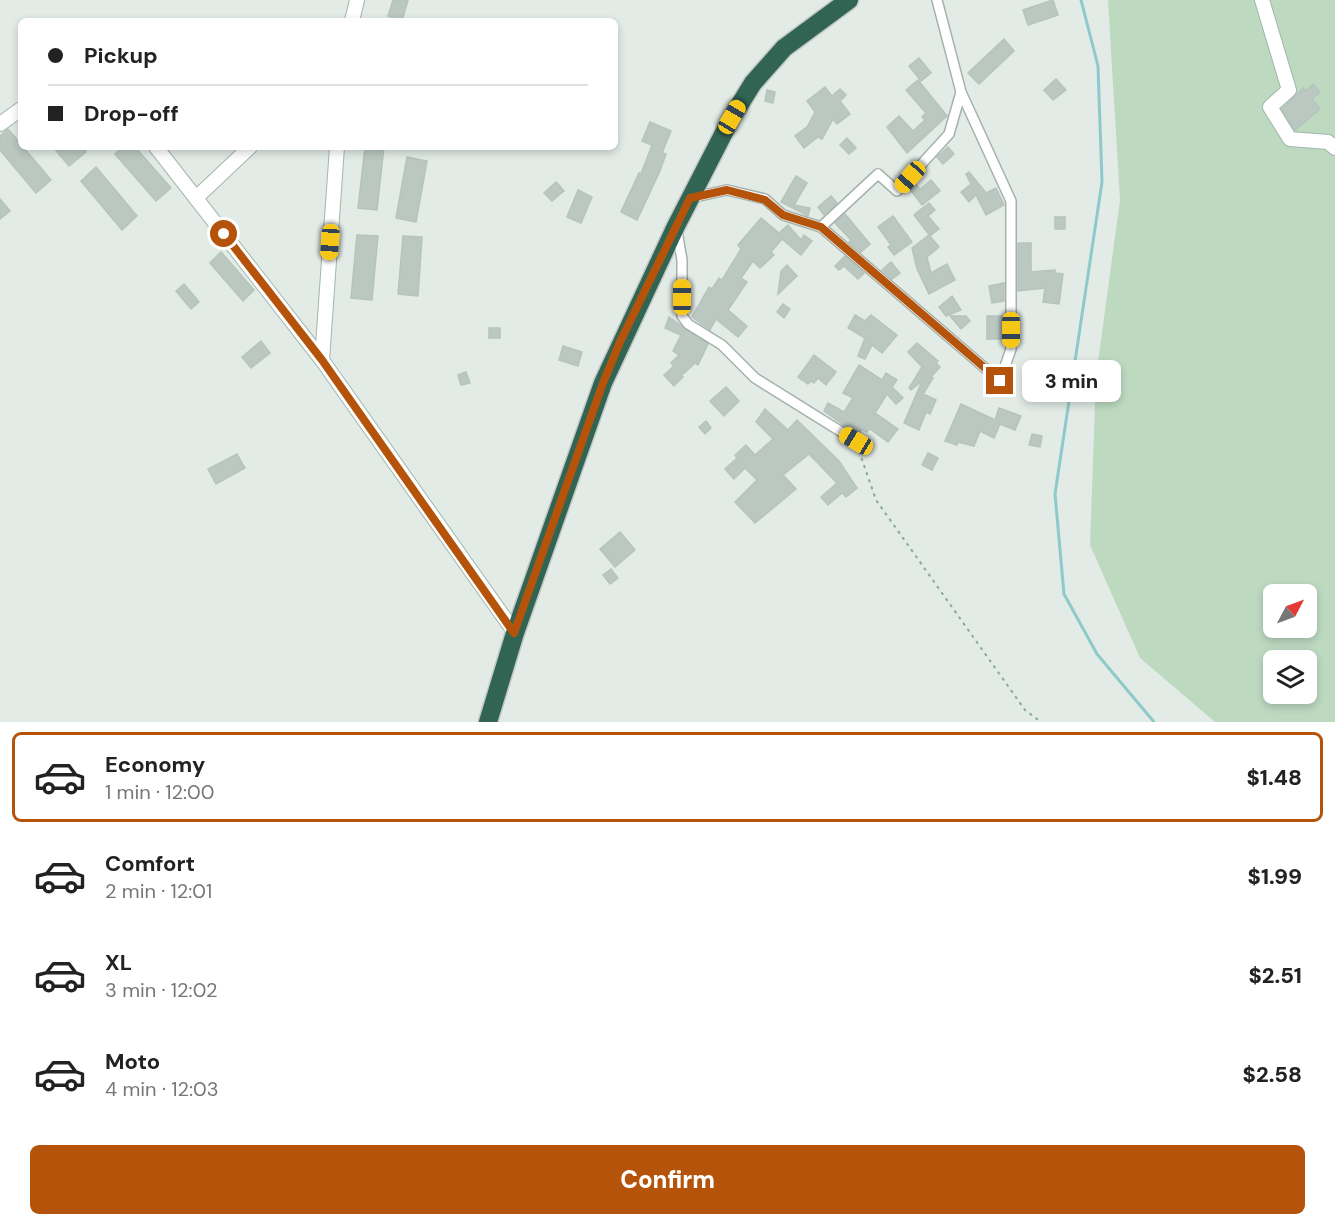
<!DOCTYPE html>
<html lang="en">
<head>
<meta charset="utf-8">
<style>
	body { margin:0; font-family:"DM Sans",sans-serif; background:#f2f2f2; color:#222; height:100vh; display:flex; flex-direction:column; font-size:22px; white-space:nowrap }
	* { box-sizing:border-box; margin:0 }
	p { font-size:20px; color:#767676 }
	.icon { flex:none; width:33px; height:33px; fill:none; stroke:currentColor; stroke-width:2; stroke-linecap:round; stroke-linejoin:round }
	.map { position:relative; height:722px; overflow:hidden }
	.side { display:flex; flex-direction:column; background:#fff; flex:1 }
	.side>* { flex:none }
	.hud { position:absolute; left:18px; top:18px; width:600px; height:132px; border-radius:9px; box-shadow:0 3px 9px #0003; display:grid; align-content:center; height:132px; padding:0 30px; background:#fff }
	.needle { width:39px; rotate:49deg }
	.buttons { position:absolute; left:1263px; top:584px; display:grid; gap:12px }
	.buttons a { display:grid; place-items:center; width:54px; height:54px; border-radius:9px; background:#fff; box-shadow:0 3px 9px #0003; font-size:30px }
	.end { position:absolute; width:27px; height:27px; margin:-14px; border:8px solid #b45309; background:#fff; box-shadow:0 0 0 3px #fff }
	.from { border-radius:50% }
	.bubble { position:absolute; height:42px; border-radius:9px; background:#fff; box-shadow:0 3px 9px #0003; font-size:20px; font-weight:800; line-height:42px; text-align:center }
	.car { position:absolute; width:18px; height:36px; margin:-18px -9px; border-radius:8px; box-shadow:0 0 4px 2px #0007; background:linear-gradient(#f5c518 24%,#345 0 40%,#f5c518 0 76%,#345 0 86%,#f5c518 0) }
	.hud b { display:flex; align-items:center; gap:21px; height:57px; font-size:22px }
	.hud b+b { border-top:2px solid #e0e0e0 }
	.hud i { width:15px; height:15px; background:#222 }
	ul { padding:10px 0 0; list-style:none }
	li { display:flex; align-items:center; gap:18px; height:90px; margin:0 12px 9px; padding:0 18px; border:3px solid transparent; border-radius:9px }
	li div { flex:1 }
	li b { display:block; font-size:22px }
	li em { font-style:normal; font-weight:800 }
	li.active { border-color:#b45309 }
	li>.icon { width:54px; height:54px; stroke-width:1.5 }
	.cta { display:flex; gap:12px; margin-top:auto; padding:12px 30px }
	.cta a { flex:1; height:69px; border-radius:9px; background:#b45309; color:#fff; font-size:24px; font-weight:800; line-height:69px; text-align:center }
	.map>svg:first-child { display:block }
</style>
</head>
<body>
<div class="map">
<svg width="1335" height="722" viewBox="0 0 1335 722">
	<rect width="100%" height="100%" fill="#e2ebe6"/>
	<!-- green -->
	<path fill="#bddac1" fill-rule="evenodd" d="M1108 0H1335V722H1215L1140 658 1090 545 1096 377 1120 200ZM1274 594H1306V627H1274ZM1274 660H1306V693H1274Z"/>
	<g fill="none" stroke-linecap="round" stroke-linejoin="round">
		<!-- stream -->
		<path stroke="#8fcacb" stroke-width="3" d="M1081 0 1098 66 1102 182 1055 494 1064 594 1097 654 1154 722"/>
	</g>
	<!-- building -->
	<g fill="#bbc8c1" stroke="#b5c4bc" stroke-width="1.5">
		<path d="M393 0H408L402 21 388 16Z"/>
		<path d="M1053 0 1058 15 1028 25 1023 10Z"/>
		<path d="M1004 39 1014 51 979 84 968 73Z"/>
		<path d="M919 58 931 73 921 81 909 66Z"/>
		<path d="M1056 79 1066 90 1053 100 1044 90Z"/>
		<path d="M918 80 947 116 907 153 887 127 899 116 913 131 925 120 922 117 926 113 906 90Z"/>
		<path d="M1313 84 1320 92 1312 99 1320 109 1295 130 1282 109 1303 88 1306 91Z"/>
		<path d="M825 87 832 96 840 89 846 95 840 101 850 114 837 124 833 119 822 139 818 137 804 148 795 136 807 127 815 112 807 101Z"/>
		<path d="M767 90 775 92 773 103 765 101Z"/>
		<path d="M650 122 671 131 662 153 666 154 660 171 637 220 621 212 639 173 641 174 652 145 642 141Z"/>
		<path d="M8 129 51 180 36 193 0 150V136Z"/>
		<path d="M847 138 856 148 849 154 840 145Z"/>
		<path d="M53 147H81L86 152 69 166Z"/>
		<path d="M122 147H135L171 188 156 201 115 154Z"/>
		<path d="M365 147H384L377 210 358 208Z"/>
		<path d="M948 147 954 154 943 164 937 157Z"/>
		<path d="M407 157 427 161 416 222 396 218Z"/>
		<path d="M96 167 137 216 122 230 81 181Z"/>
		<path d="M969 172 986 193 996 188 1004 205 986 215 976 195 969 202 961 192 971 184 966 174Z"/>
		<path d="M796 176 807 183 794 205 810 208 808 216 781 202Z"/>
		<path d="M931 180 940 191 922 205 909 188 915 183 920 189Z"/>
		<path d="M556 182 564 191 552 201 544 193Z"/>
		<path d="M578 190 592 197 581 223 567 217Z"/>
		<path d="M831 196 837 203 824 215 818 207Z"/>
		<path d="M0 199 10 211 0 219Z"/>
		<path d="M929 203 935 210 928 216 939 229 930 236 914 215Z"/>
		<path d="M845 214 870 244 861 252 849 242 851 240 835 223Z"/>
		<path d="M893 216 912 242 894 255 888 247 891 245 878 227Z"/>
		<rect x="1055" y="217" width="10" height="12"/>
		<path d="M761 218 779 233 788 225 801 240 804 235 812 241 801 255 782 239 771 252 774 255 760 268 753 261 741 278 747 282 728 310 747 326 738 337 716 319 710 330 692 317 709 287 712 289 719 278 722 280 741 249 738 245Z"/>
		<path d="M357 235 378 236 372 300 351 298Z"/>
		<path d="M929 235 939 247 927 257 931 273 947 264 955 280 929 294 917 269 912 248Z"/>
		<path d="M403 236 422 237 418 296 398 294Z"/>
		<path d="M1018 243H1031V272L1055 270V273L1063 274 1059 304 1043 302 1045 288 1018 291Z"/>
		<path d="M221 252 254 290 243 301 210 263Z"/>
		<path d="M845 256 864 273 858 279 844 266 839 270 835 266Z"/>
		<path d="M891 262 900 273 892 279 882 270Z"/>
		<path d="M787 265 797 276 778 294 781 271Z"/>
		<path d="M1004 283V301L992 303 989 286Z"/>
		<path d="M184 284 199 302 191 309 176 291Z"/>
		<path d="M952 296 961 310 946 316 939 307Z"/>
		<path d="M783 304 790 309 784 318 777 312Z"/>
		<path d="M855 315 865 321 871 315 897 335 882 353 872 345 865 359 858 356 865 338 848 328Z"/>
		<path d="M950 316H966L970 321 961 329Z"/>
		<rect x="987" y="316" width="17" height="23"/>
		<path d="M669 317 708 344 698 365 695 363 681 376 683 377 674 386 664 375 674 366 671 363 679 355 673 351 681 335 665 328Z"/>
		<rect x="489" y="328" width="11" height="10"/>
		<path d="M261 341 270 353 251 368 242 357Z"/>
		<path d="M917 343 938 361 936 363 940 367 931 377 933 378 923 394 936 400 930 414 926 412 919 430 904 423 922 381 911 390 909 388 922 367 908 352Z"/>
		<path d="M563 346 582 352 578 366 559 360Z"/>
		<path d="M814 355 836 372 826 385 818 378 814 383 811 381 808 384 798 377Z"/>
		<path d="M859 365 882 380 886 373 897 380 892 387 903 398 896 404 887 394 875 413 898 429 888 442 870 429 867 432 862 429 858 435 824 411 828 403 844 412 853 398 843 393Z"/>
		<path d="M466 372 470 383 461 385 458 375Z"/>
		<path d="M726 387 739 401 724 416 710 401Z"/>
		<path d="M961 404 995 420 999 408 1021 416 1015 430 1000 424 994 438 980 431 974 446 958 442 957 445 945 441Z"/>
		<path d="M765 409 788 430 797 420 839 461 857 488 846 497 842 493 828 505 821 497 837 483 809 454 783 475 796 489 755 523 735 502 757 480 745 468 734 479 725 469 737 458 735 455 746 445 755 455 773 439 756 422Z"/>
		<path d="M706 421 711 428 705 434 699 427Z"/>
		<path d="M1032 434 1042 436 1040 447 1029 445Z"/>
		<path d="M928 453 938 458 932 470 922 465Z"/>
		<path d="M237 454 245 468 216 484 208 469Z"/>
		<path d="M620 532 635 550 615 567 600 549Z"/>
		<path d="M611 569 618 578 610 584 603 575Z"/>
	</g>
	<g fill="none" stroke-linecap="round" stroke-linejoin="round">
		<!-- street casing -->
		<g stroke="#a5b2ac" stroke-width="12">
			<g id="street">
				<path d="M690 198 727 190 765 199 783 215 821 227 878 174 897 191 949 134 961 92 937 0"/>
				<path d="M821 227 1000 381 1011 349V201L961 92"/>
				<path d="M677 231 682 260V316L688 324 722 345 755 378 856 441"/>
			</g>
		</g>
		<!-- secondary casing -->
		<g stroke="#a2b6ac" stroke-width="16">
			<g id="secondary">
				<path d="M1262 0 1289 90 1270 107 1290 139 1328 142 1335 148"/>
				<path d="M352 21 357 0"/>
				<path d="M0 124 21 109"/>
				<path d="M156 147 322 360 515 633"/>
				<path d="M196 198 250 147"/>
				<path d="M322 360 337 147"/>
			</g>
		</g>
		<!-- highway casing -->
		<g stroke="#c2c8c5" stroke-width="21">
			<path id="highway" d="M488 722 515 633 603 383 676 226 732 117 753 83 784 48 849 0"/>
		</g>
		<!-- path -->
		<path stroke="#85ac9a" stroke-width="2" stroke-dasharray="3 4.5" stroke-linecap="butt" d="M859 451 876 500 1025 710 1041 722"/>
		<!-- street -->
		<use href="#street" stroke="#fff" stroke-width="9"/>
		<!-- secondary -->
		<use href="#secondary" stroke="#fff" stroke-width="14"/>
		<!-- highway -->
		<use href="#highway" stroke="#326453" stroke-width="18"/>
	</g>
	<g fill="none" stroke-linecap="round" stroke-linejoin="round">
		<!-- route -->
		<path stroke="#b45309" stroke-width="8" d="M224 234 322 360 514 633 603 383 620 342 690 198 727 190 765 200 783 215 821 227 1000 381"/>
	</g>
</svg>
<div class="buttons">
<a><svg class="needle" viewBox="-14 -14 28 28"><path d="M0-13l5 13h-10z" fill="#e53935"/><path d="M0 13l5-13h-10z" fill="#767676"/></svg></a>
<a><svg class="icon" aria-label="layers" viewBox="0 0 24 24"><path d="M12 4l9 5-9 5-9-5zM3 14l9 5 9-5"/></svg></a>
</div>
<i class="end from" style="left:224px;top:234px"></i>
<i class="end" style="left:1000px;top:381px"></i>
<div class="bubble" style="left:1022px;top:360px;width:99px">3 min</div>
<i class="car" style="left:732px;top:117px;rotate:30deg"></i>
<i class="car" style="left:910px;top:177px;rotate:222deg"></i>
<i class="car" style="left:330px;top:242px;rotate:184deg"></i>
<i class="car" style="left:682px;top:297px;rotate:0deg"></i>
<i class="car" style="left:1011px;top:330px;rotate:180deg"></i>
<i class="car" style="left:856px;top:441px;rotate:301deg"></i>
<div class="hud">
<b><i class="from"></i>Pickup</b>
<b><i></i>Drop-off</b>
</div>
</div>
<section class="side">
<ul>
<li class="active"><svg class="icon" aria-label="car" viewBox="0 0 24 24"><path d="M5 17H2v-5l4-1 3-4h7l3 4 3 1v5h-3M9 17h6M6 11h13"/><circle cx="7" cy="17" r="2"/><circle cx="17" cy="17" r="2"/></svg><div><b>Economy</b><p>1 min · 12:00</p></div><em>$1.48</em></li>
<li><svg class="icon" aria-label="car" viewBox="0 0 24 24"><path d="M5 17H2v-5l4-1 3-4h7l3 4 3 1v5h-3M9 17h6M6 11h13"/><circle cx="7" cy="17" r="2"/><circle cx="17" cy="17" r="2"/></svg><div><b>Comfort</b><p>2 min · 12:01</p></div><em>$1.99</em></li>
<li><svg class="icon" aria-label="car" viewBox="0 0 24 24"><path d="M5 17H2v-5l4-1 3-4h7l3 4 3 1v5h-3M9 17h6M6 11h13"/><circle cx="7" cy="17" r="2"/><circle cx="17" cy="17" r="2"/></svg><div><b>XL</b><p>3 min · 12:02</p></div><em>$2.51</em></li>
<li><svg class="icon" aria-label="car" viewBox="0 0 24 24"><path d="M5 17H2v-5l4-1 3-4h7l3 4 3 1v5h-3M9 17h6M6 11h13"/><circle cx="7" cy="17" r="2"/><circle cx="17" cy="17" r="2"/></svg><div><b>Moto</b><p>4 min · 12:03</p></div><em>$2.58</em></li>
</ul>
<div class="cta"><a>Confirm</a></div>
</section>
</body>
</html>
